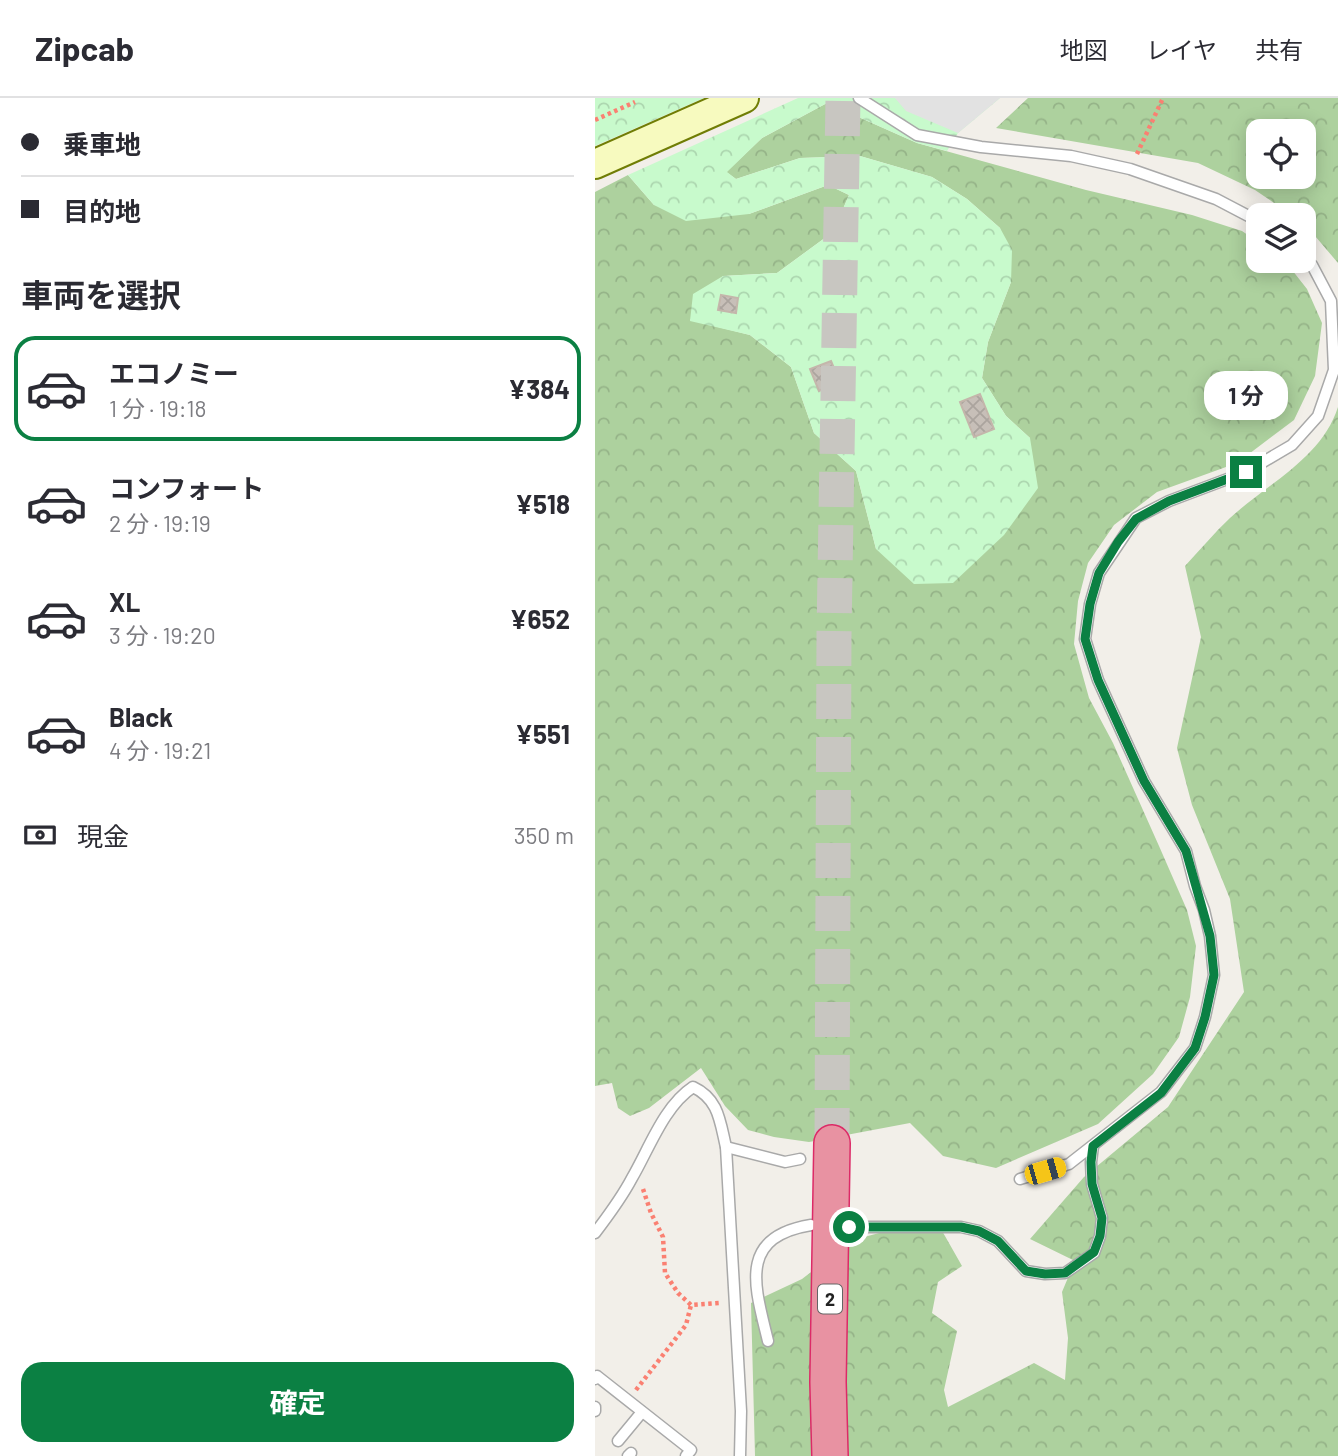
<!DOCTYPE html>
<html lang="ja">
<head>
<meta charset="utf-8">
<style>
	body { margin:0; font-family:Barlow,"Noto Sans JP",sans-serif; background:#f7f7f7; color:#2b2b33; height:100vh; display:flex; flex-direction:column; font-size:26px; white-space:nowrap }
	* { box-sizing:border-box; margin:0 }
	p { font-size:23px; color:#7c7c81 }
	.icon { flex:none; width:38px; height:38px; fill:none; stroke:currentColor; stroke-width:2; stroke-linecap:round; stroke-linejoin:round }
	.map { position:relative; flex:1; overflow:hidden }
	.details { display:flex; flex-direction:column; background:#fff; width:595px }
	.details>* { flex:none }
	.banner { display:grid; align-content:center; height:154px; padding:0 21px; background:#fff }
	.tools { position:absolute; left:651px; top:21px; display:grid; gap:14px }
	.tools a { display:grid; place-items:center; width:70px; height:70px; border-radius:14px; background:#fff; box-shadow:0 4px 18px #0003; font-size:35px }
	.end { position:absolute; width:32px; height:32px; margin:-16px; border:9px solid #0b8043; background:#fff; box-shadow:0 0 0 4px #fff }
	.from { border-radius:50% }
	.bubble { position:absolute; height:49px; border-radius:21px; background:#fff; box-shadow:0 4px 18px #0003; font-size:23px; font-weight:700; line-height:49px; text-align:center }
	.car { position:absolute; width:21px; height:42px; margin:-21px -10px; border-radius:9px; box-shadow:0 0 5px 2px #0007; background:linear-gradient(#f5c518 24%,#345 0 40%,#f5c518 0 76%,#345 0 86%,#f5c518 0) }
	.banner b { display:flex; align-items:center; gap:24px; height:66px; font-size:26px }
	.banner b+b { border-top:2px solid #e1e1e2 }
	.banner i { width:18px; height:18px; background:#2b2b33 }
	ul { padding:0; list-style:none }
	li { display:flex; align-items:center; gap:21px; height:105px; margin:0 14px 10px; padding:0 7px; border:4px solid transparent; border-radius:21px }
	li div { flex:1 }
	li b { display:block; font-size:26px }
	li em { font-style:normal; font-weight:700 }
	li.current { border-color:#0b8043 }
	li>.icon { width:63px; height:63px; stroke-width:1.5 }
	h2 { padding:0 21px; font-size:32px; line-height:84px }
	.pay { display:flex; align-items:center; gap:18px; height:77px; padding:0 21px; font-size:26px }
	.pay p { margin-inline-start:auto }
	.primary-button { display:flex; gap:14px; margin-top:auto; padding:14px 21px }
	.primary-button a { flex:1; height:80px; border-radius:21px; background:#0b8043; color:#fff; font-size:28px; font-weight:700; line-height:80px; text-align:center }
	header { display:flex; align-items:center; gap:42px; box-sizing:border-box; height:98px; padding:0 35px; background:#fff; border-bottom:2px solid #e1e1e2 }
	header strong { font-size:33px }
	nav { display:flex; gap:38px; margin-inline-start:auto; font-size:24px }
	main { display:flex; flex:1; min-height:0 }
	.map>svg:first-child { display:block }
</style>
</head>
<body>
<header>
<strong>Zipcab</strong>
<nav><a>地図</a><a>レイヤ</a><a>共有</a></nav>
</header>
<main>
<section class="details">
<div class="banner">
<b><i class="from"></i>乗車地</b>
<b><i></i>目的地</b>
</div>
<h2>車両を選択</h2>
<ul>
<li class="current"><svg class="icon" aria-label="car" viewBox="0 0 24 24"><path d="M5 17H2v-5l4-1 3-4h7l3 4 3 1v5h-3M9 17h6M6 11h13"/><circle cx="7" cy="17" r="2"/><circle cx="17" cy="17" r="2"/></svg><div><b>エコノミー</b><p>1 分 · 19:18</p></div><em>¥384</em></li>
<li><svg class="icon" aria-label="car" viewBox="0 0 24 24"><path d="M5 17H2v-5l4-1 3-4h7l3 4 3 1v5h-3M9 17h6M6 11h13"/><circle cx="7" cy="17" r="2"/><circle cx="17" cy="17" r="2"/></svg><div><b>コンフォート</b><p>2 分 · 19:19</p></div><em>¥518</em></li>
<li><svg class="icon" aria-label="car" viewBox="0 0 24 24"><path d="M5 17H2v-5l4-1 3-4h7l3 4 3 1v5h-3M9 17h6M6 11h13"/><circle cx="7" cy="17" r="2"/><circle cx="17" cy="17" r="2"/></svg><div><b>XL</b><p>3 分 · 19:20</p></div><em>¥652</em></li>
<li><svg class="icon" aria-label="car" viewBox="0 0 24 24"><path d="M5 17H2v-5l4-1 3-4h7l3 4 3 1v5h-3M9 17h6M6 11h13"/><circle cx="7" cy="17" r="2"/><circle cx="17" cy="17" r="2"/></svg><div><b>Black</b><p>4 分 · 19:21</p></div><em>¥551</em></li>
</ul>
<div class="pay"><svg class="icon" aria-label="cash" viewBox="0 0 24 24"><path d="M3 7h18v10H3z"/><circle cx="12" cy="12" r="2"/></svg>現金<p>350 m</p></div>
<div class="primary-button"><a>確定</a></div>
</section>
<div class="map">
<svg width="743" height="1358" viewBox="0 0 743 1358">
	<defs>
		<pattern id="forest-crowns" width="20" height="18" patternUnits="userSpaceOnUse" patternTransform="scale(1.75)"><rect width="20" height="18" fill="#add19e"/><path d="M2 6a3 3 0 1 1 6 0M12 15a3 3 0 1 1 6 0" fill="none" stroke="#95b388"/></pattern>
		<pattern id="park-crowns" width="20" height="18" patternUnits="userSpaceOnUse" patternTransform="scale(1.75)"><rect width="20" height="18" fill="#c8facc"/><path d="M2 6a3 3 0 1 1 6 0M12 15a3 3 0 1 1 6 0" fill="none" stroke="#acd6af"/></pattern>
		<pattern id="building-cross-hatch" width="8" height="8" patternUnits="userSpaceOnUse" patternTransform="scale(1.75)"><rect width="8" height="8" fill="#c7bfb8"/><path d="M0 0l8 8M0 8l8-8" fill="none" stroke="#aba49e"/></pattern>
	</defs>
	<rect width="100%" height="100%" fill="#f2efe9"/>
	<!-- forest -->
	<g fill="url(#forest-crowns)" fill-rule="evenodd">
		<path d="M433 0H743V165L709 125V117H697L660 92 603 65 401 30ZM663 33H709V79H663Z"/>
		<path d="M232 5 322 45 491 92 597 117 647 133 663 144V163H690L712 191 727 225 720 278 699 322 642 365 562 394 519 427 493 465 483 503 479 546 494 600 518 645 564 748 592 812 601 848 595 899 584 939 558 976 503 1026 401 1070 348 1058 315 1025 214 1044 179 1039 153 1032 130 1008 106 970 54 1010 35 1018 23 1010 17 985 0 988V94L33 77 59 107 154 116 233 87 254 97 238 134 182 175 128 178 95 222 155 237 196 269 219 335 261 373 281 451 435 340 411 318 387 280 393 244 416 184 405 130 372 101 337 79 265 58 205 60 141 81 131 74 167 40Z"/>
		<path d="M743 309V1358H160L156 1205 207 1181 258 1142 314 1127 346 1131 367 1168 343 1184 337 1215 362 1233 349 1292 353 1309 439 1265 470 1282 473 1240 467 1194 480 1163 435 1141 489 1079 573 1009 649 894 635 801 597 707 582 650 606 539 590 468C605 452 619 435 635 420 672 386 727 360 743 309Z"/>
	</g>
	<!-- park -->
	<g fill="url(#park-crowns)">
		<path d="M0 0H109L0 48Z"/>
		<path d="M203 0H405L363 35 352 53 322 45 232 5 167 40 132 74 141 81 205 60 265 58 337 79 372 101 405 130 417 152 416 184 393 244 387 280 411 318 435 340 443 390 409 437 358 485 319 486 281 451 261 373 219 335 196 269 155 237 95 223 98 196 128 178 182 175 238 134 254 97 233 87 154 116 91 123 59 107 33 77Z"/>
	</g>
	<!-- parking -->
	<path fill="#e2e2e2" d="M300 0H405L363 35 311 13Z"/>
	<!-- building -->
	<g fill="url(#building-cross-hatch)" stroke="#c4b6ab" stroke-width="2">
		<path d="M126 197 143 200 141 215 123 212Z"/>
		<path d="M236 263 245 285 224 293 215 271Z"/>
		<path d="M385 296 399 331 379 339 365 304Z"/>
	</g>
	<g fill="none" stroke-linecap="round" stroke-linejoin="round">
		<!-- highway-tunnel -->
		<path stroke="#c8c6c1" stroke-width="35" stroke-dasharray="35 18" stroke-linecap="butt" d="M237 1045 239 535 248 0"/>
		<!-- lane casing -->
		<g stroke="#a9a9a9" stroke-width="13">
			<g id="lane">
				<path d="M264 0 322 37 386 49 476 58 535 71 621 101 663 123"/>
				<path d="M131 1049 190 1064 205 1061"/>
				<path d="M425 1081 474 1066 566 994 600 950 610 919 619 877 615 838 609 812 600 788 591 753 549 683 503 582 490 541 495 506 504 475 541 420 574 403 651 374 697 347 723 318 739 272 736 203 717 167 709 159"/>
				<path d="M254 1129H366L384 1133 403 1143 431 1173 450 1176 470 1175 499 1155 505 1138 507 1120 497 1086 496 1064 498 1048"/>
				<path d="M0 1135C13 1118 27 1099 37 1080 54 1051 69 1008 98 989 124 1001 125 1024 131 1049L146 1313 145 1358"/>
				<path d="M173 1243C160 1189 142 1139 216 1127"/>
				<path d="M0 1281 2 1278 96 1352 91 1358"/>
				<path d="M0 1309V1313"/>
				<path d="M23 1343 47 1314"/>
				<path d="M33 1358 36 1355"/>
			</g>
		</g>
		<!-- secondary casing -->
		<g stroke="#707d05" stroke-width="32">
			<path id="secondary" d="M0 66 149 0"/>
		</g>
		<!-- highway casing -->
		<g stroke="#dc2a67" stroke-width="38">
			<path id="highway" d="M235 1358 233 1284 237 1045"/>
		</g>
		<!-- path -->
		<g stroke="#fa8072" stroke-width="4.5" stroke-dasharray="3.5 3.5" stroke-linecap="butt">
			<path d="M0 22 40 4"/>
			<path d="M542 56 568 0"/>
			<path d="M48 1091 56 1115 68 1139 70 1175 83 1195 96 1207 125 1205"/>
			<path d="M41 1292 91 1227 96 1207"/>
		</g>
		<!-- lane -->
		<use href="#lane" stroke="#fff" stroke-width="10"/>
		<!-- secondary -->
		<use href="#secondary" stroke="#f7fabf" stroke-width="28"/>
		<!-- highway -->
		<use href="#highway" stroke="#e892a2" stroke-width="35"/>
	</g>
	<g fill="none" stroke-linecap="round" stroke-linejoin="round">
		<!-- route -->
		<path stroke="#0b8043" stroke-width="9" d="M254 1129H366L384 1133 403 1143 431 1173 450 1176 470 1175 499 1154 505 1138 507 1120 497 1086 496 1064 498 1048 566 995 600 950 610 919 619 877 615 838 591 753 549 683 503 582 490 541 495 506 504 475 523 444 541 421 574 403 651 374"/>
	</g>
	<g text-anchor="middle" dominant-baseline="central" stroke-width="5" stroke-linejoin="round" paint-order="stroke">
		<!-- shield labels -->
		<rect fill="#fff" stroke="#646464" stroke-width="2" x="223" y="1186.5" width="24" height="29" rx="5"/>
		<g font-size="18" font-weight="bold" fill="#222">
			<text x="235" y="1201">2</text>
		</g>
	</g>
</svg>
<div class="tools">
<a><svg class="icon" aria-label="locate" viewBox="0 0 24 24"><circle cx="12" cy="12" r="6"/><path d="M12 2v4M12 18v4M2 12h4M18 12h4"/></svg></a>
<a><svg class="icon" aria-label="layers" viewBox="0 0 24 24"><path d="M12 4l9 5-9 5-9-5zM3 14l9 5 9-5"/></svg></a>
</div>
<i class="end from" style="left:254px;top:1129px"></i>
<i class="end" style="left:651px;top:374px"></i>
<div class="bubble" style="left:609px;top:273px;width:84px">1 分</div>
<i class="car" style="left:450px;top:1073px;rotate:74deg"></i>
</div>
</main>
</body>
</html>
